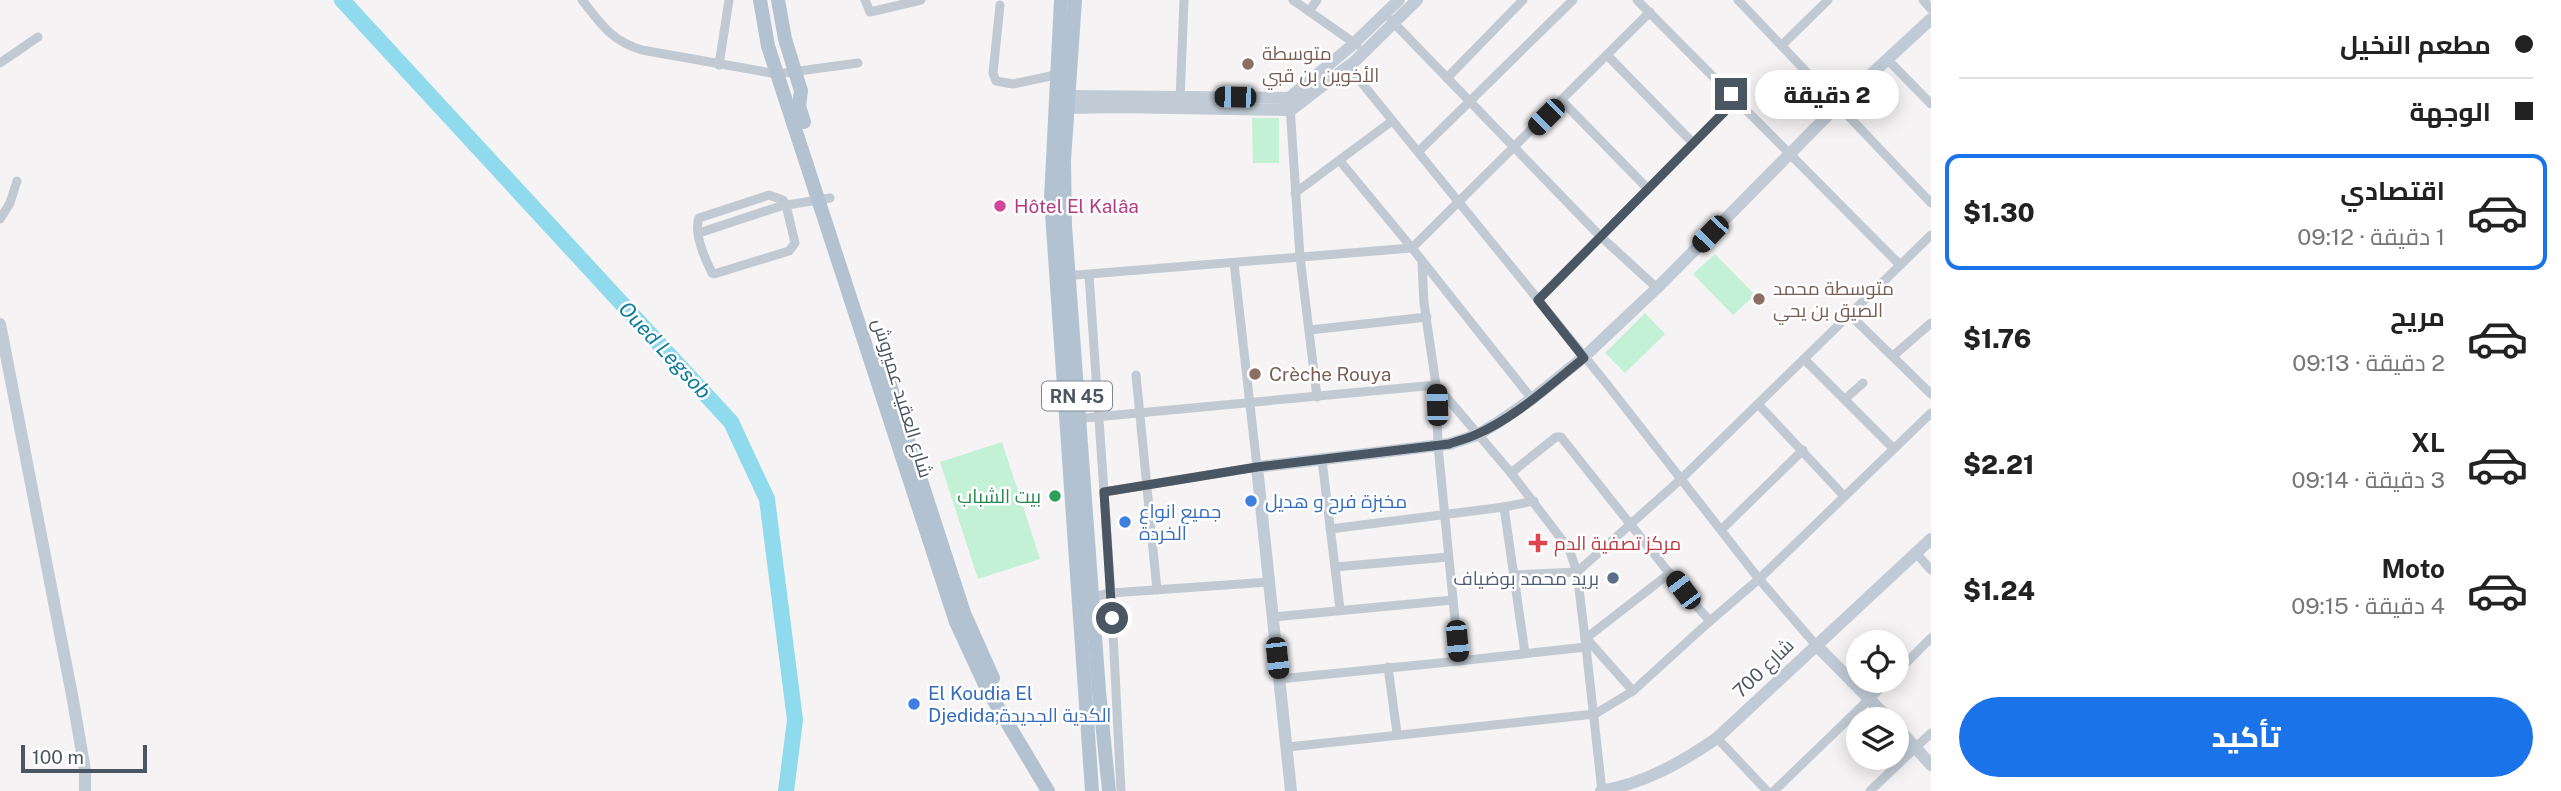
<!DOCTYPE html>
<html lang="ar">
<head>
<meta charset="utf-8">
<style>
	body { margin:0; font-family:"Public Sans",Cairo,sans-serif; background:#f2f2f2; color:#222; direction:rtl; height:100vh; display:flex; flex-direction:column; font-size:26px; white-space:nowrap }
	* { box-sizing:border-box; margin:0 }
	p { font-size:23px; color:#767676 }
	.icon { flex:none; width:38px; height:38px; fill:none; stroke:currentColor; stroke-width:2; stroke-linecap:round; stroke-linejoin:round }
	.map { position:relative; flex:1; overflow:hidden; direction:ltr }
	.side { display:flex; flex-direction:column; background:#fff; width:630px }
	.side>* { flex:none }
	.banner { display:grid; align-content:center; height:154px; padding:0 28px; background:#fff }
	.buttons { position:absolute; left:1846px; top:630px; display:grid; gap:14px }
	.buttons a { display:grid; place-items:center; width:63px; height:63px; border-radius:50%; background:#fff; box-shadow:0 4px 18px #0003; font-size:35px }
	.scale { position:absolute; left:21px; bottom:18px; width:126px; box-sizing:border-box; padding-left:7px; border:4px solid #4a5661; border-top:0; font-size:19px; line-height:24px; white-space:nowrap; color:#4a5661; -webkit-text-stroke:5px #fff; paint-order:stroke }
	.end { position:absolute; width:32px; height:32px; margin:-16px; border:9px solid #4a5661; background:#fff; box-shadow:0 0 0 4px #fff }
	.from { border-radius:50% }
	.bubble { position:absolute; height:49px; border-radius:24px; background:#fff; box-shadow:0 4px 18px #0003; font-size:23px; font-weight:800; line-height:49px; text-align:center; direction:rtl }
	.car { position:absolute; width:21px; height:42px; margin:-21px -10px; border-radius:9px; box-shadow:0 0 5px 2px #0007; background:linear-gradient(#222 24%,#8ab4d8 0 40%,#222 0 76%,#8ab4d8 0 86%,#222 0) }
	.banner b { display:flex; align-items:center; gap:24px; height:66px; font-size:26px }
	.banner b+b { border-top:2px solid #e0e0e0 }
	.banner i { width:18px; height:18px; background:#222 }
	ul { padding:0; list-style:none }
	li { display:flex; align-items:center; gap:21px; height:116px; margin:0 14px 10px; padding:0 14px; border:4px solid transparent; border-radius:14px }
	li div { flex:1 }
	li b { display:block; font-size:26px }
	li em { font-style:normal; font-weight:800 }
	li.active { border-color:#1a73e8 }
	li>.icon { width:63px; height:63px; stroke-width:1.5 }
	.cta { display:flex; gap:14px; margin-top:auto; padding:14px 28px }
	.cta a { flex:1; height:80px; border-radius:42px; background:#1a73e8; color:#fff; font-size:28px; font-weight:800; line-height:80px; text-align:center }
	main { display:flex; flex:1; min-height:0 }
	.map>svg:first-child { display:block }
</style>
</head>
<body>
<main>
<section class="side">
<div class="banner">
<b><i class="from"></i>مطعم النخيل</b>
<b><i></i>الوجهة</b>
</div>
<ul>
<li class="active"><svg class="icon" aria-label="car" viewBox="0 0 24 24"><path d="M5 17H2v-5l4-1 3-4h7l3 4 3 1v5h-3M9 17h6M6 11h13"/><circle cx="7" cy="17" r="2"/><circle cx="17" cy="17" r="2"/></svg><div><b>اقتصادي</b><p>1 دقيقة · 09:12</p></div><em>$1.30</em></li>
<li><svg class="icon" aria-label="car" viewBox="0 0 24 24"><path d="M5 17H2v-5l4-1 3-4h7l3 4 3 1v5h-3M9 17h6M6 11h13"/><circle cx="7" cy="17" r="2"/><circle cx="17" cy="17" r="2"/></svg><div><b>مريح</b><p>2 دقيقة · 09:13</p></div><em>$1.76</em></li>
<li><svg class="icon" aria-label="car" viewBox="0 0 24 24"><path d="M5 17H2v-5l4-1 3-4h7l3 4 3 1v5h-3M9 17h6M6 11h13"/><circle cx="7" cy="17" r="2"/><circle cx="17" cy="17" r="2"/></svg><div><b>XL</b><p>3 دقيقة · 09:14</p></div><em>$2.21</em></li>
<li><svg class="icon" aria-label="car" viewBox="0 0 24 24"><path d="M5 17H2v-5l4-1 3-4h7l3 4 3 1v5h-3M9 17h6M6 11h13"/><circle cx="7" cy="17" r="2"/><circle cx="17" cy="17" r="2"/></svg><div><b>Moto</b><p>4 دقيقة · 09:15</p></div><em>$1.24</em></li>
</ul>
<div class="cta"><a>تأكيد</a></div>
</section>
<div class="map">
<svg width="1931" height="791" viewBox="0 0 1931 791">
	<rect width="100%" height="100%" fill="#f5f3f3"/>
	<!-- green -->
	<g fill="#c3f1d5">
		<path d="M1252 118H1279V163H1253Z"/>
		<path d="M1715 254 1755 295 1733 315 1693 274Z"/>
		<path d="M1645 313 1665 334 1625 373 1605 353Z"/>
		<path d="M1002 442 1040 559 978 579 940 462Z"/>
	</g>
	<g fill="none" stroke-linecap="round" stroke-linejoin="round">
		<!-- river -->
		<path stroke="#90daee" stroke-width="16" d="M342 0 731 422 767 499 795 720 786 791"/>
		<!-- street -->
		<g stroke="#c1cad2" stroke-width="9">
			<path d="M582 0C601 24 611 41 642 50L777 74 858 63"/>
			<path d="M865 0 870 12 921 0"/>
			<path d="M1293 0 1357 45"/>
			<path d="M1637 0 1900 265"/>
			<path d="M1738 0 1931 203"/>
			<path d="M1923 0 1931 9"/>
			<path d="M1000 5 993 73 996 81 1013 84 1060 74"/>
			<path d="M1309 11 1317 0"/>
			<path d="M1391 20 1599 235 1657 288"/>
			<path d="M1782 45 1828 0"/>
			<path d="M1608 56 1693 143"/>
			<path d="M1887 59 1931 104"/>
			<path d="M0 63 38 37"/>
			<path d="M719 65 729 0"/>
			<path d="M1348 66 1606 383 1759 579 1931 413"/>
			<path d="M1447 78 1523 0"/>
			<path d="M1180 100 1184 0"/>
			<path d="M1562 101 1647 188"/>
			<path d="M1290 106 1300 257 1317 397"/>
			<path d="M1419 151 1573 0"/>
			<path d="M1340 161 1412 248"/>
			<path d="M1295 193 1392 121"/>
			<path d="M769 195 783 200 786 205 795 243 789 251 714 274 712 273C705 259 693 233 699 218Z"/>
			<path d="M0 219 10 203 17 181"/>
			<path d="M699 233 781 206 830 198"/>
			<path d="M1089 275 1111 593 1121 791"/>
			<path d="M1064 276 1412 248"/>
			<path d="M1538 300 1737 99"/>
			<path d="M1849 314 1931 394"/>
			<path d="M1310 330 1427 317"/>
			<path d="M1893 356 1931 323"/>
			<path d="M1804 359 1894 449"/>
			<path d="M1136 375 1157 590"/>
			<path d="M1532 399 1412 248 1650 12"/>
			<path d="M1845 399 1863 383"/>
			<path d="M1758 404 1844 496"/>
			<path d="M1074 419 1436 385 1511 473 1569 549 1577 572 1586 647 1459 661 1438 446 1436 385 1424 303 1422 264"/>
			<path d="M1322 460 1340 609"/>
			<path d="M1511 473 1556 437H1561L1689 598 1710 621 1759 579 1815 644"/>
			<path d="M1104 492 1257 467 1234 263"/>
			<path d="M1330 529 1504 507"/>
			<path d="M1722 529 1803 450"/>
			<path d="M1916 553 1931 570"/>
			<path d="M1335 567 1448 557"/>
			<path d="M1514 575 1577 572 1681 479 1931 235"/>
			<path d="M1092 597 1111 593 1269 582"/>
			<path d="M1273 617 1453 600"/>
			<path d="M1586 638 1633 691"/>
			<path d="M1585 639 1670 573"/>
			<path d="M1586 647 1602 791"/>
			<path d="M1525 653 1504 507 1534 501"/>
			<path d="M1388 667 1397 733"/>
			<path d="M1897 672 1931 638"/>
			<path d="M1279 679 1459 661"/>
			<path d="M1717 738 1767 791"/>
			<path d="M1288 747 1595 714 1633 691 1710 621"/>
			<path d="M1774 791 1888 681"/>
			<path d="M1870 791 1931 733"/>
		</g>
		<!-- secondary -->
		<g stroke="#c1cbd6" stroke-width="12">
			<path d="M1068 96 1289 98 1350 47 1399 0"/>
			<path d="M1068 108 1118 107 1291 110 1355 61 1417 0"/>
			<path d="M0 324 72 695 85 770V791"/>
			<path d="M1815 644 1889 719"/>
			<path d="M1897 727 1931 765"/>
			<path d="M1291 791 1257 467 1449 444 1477 435 1497 423 1532 399 1584 357 1657 288 1839 104 1931 19"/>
			<path d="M1601 791C1645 783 1681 763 1717 738L1931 539"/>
		</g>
		<!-- primary -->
		<g stroke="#b3c2d1" stroke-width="14">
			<path d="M760 0 768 46 956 622 987 689 1048 791"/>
			<path d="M778 0 785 39 801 91 799 106 804 122"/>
			<path d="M1061 0 1051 199 1092 791"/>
			<path d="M1075 0 1064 160 1065 226 1099 691 1109 791"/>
			<path d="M879 351 964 613 993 678"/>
		</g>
	</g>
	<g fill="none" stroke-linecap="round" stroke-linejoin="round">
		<!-- route -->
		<path stroke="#4a5661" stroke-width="9" d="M1112 618 1104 492 1257 467 1449 444C1457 441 1466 439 1475 435 1515 418 1550 385 1584 358L1538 300 1737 99 1731 94"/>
	</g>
	<!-- markers -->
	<g fill="#8d6e63" stroke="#fff" stroke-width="2.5">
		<circle cx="1248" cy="64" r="7"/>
		<circle cx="1759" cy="299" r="7"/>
		<circle cx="1255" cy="374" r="7"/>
	</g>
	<circle fill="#d1479c" stroke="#fff" stroke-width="2.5" cx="1000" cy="206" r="7"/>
	<circle fill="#2e9e5b" stroke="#fff" stroke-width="2.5" cx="1055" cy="496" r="7"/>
	<g fill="#3f7fe0" stroke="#fff" stroke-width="2.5">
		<circle cx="1251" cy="501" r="7"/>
		<circle cx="1125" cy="522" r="7"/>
		<circle cx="914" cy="704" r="7"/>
	</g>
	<path fill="#e0444e" stroke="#fff" stroke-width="2.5" d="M1534.5 532.5h7v7h7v7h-7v7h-7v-7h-7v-7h7z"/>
	<circle fill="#5c6f8a" stroke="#fff" stroke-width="2.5" cx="1613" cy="578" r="7"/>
	<g text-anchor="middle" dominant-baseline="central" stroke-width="5" stroke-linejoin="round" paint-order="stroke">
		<!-- shield labels -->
		<rect fill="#fff" stroke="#808990" stroke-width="2" x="1042" y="381.5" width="70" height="29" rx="5"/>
		<g font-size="18" font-weight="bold" fill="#4a5661">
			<text x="1077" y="396">RN 45</text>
		</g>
		<!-- education labels -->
		<g font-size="19" fill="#785e54" stroke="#fff" text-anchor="start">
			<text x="1262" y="53">متوسطة<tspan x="1262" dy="22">الأخوين بن قبي</tspan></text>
			<text x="1773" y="288">متوسطة محمد<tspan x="1773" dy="22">الصيق بن يحي</tspan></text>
			<text x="1269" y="374">Crèche Rouya</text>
		</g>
		<!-- hotel labels -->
		<g font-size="19" fill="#b23c85" stroke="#fff" text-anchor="start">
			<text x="1014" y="206">Hôtel El Kalâa</text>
		</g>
		<!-- street labels -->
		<g font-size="19" fill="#4a5661" stroke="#fff">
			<text transform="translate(903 398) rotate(73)">شارع العقيد عميروش</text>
			<text transform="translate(1763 668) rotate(-44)">شارع 700</text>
		</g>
		<!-- leisure labels -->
		<g font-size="19" fill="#27864d" stroke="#fff" text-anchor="end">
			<text x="1041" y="496">بيت الشباب</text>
		</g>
		<!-- shop labels -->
		<g font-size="19" fill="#366cbe" stroke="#fff" text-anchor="start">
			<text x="1265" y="501">مخبزة فرح و هديل</text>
			<text x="1139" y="511">جميع انواع<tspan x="1139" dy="22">الخردة</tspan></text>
			<text x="928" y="693">El Koudia El<tspan x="928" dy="22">Djedida;الكدية الجديدة</tspan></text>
		</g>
		<!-- health labels -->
		<g font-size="19" fill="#be3a42" stroke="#fff" text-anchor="start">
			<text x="1554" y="543">مركز تصفية الدم</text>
		</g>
		<!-- service labels -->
		<g font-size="19" fill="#4e5e75" stroke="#fff" text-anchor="end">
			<text x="1599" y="578">بريد محمد بوضياف</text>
		</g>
		<!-- water labels -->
		<g font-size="21" font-style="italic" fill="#0c7c9b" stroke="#fff">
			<text transform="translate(665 350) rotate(47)">Oued Legsob</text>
		</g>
	</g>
</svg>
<div class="buttons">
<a><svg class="icon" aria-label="locate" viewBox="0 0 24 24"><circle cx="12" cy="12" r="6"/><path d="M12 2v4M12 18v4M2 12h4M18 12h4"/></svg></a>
<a><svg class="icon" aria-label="layers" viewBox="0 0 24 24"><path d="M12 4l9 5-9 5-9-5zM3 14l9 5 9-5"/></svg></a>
</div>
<div class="scale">100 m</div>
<i class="end from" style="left:1112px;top:618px"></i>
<i class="end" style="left:1731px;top:94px"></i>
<div class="bubble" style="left:1755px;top:70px;width:144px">2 دقيقة</div>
<i class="car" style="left:1235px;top:97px;rotate:271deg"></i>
<i class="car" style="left:1546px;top:117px;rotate:225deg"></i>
<i class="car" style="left:1710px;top:234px;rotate:224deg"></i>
<i class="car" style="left:1437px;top:405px;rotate:358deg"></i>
<i class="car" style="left:1683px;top:590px;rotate:323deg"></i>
<i class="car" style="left:1457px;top:641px;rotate:175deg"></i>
<i class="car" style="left:1277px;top:658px;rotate:174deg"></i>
</div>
</main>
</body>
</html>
